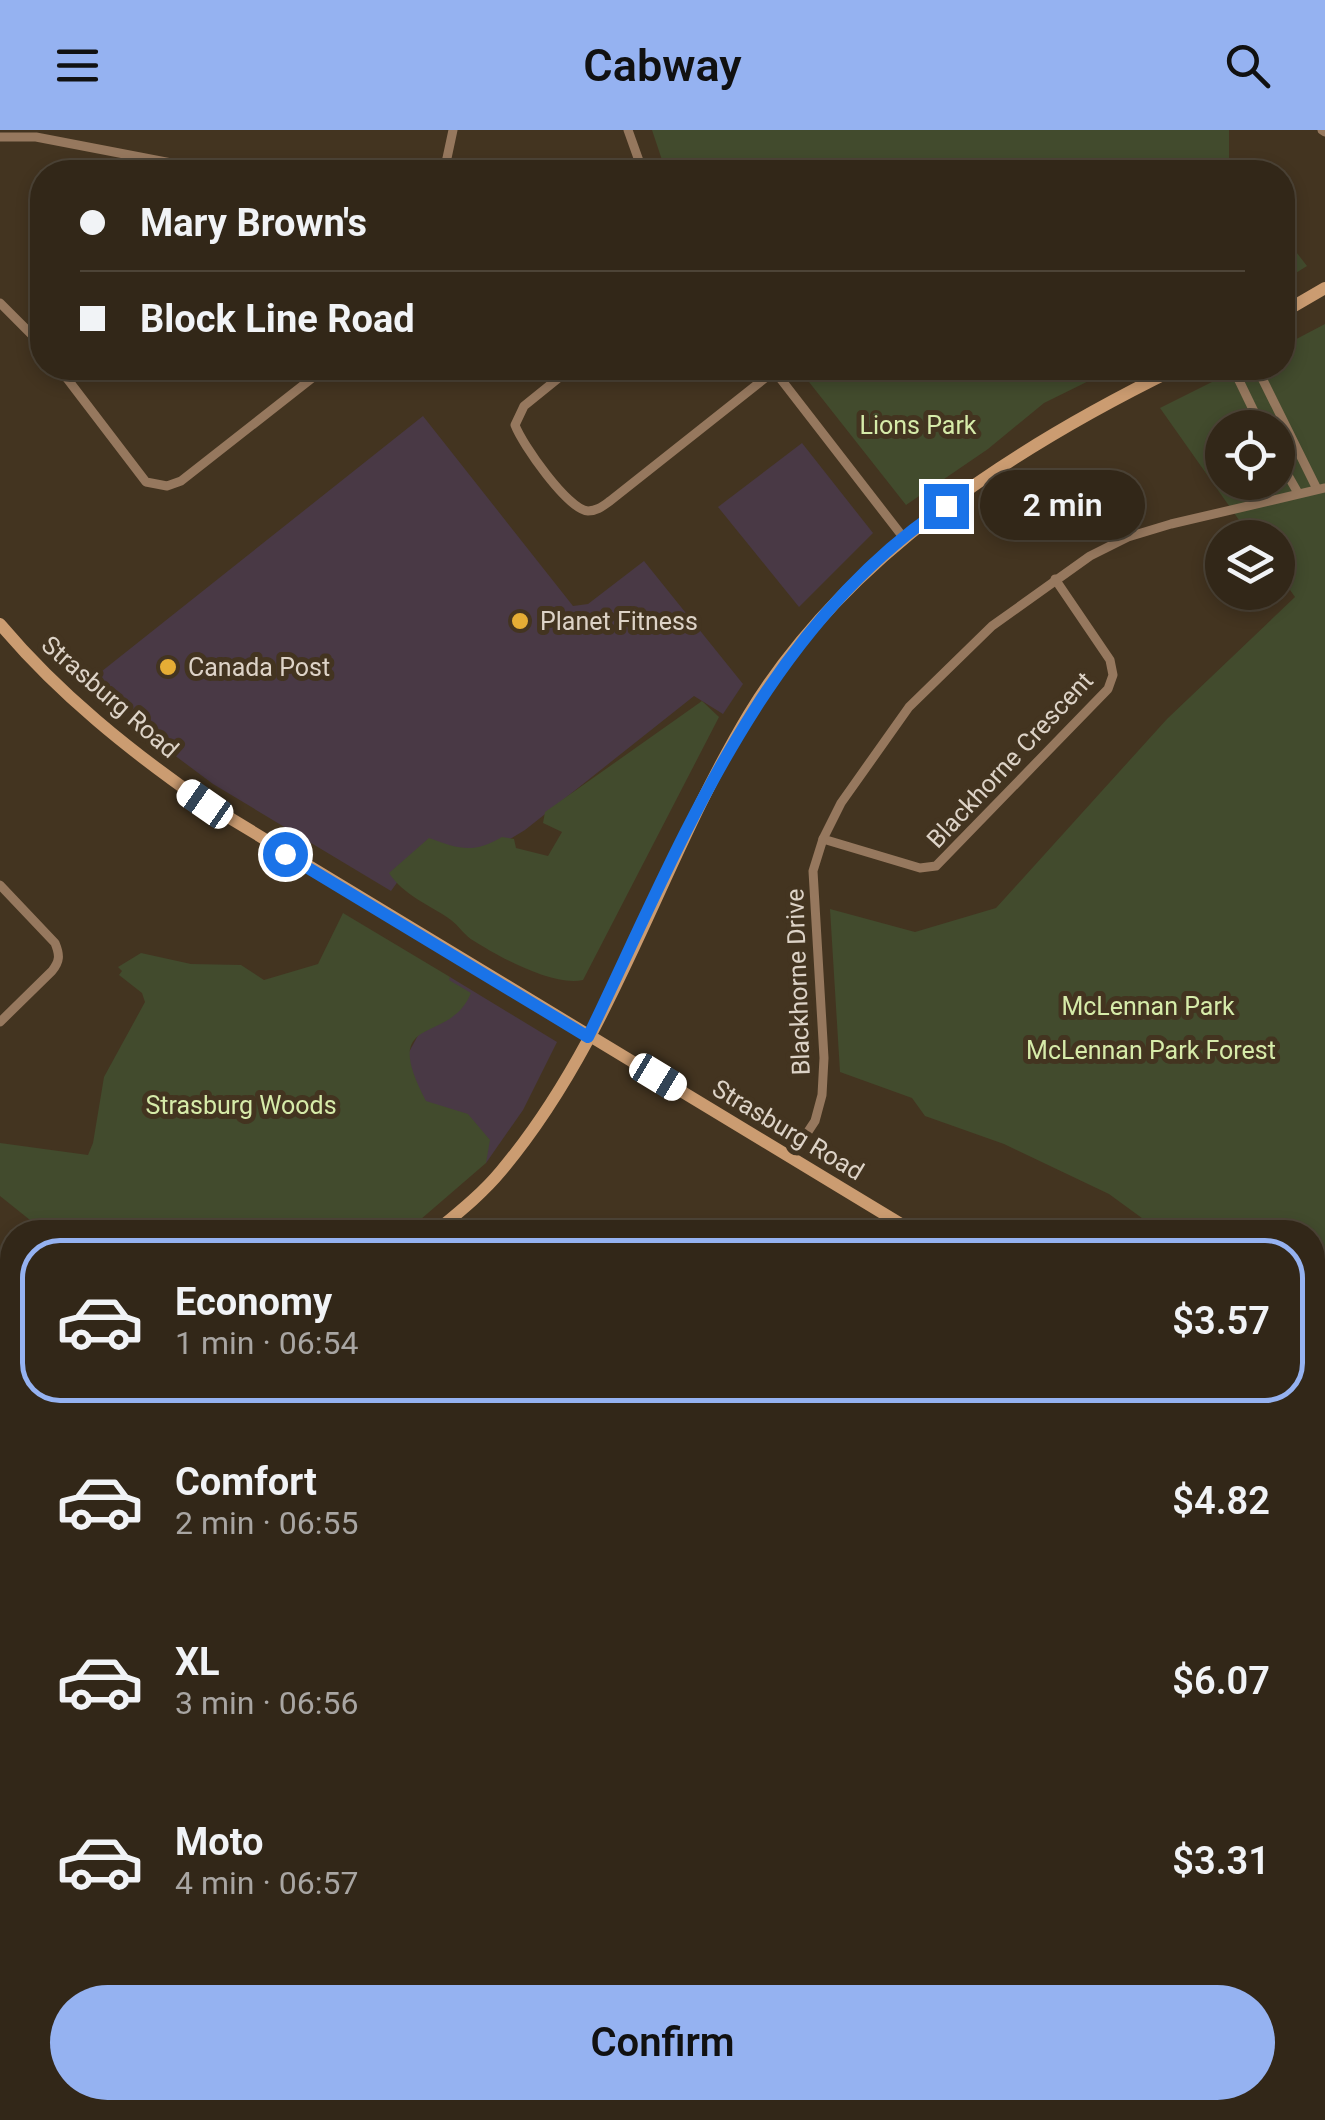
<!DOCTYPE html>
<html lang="en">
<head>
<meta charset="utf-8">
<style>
	body { margin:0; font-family:Roboto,sans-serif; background:#3a2f21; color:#f1f3f6; height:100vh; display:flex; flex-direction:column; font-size:38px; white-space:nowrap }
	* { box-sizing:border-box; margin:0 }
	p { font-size:32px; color:#a8a5a2 }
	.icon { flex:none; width:55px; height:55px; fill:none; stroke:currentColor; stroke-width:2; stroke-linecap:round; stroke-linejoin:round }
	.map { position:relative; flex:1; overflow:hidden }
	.panel { position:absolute; left:0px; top:1090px; width:1325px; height:900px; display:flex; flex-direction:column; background:#322718; border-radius:40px 40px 0 0; box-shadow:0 5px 15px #0003,0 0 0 2px #4d4437 }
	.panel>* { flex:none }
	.guide { position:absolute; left:30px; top:30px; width:1265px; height:220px; border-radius:40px; box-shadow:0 5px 15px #0003,0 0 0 2px #4d4437; display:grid; align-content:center; height:220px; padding:0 50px; background:#322718 }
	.controls { position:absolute; left:1205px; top:280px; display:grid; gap:20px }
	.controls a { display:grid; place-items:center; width:90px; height:90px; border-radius:50%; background:#322718; box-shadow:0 5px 15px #0003,0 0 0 2px #4d4437; font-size:50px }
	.end { position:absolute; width:45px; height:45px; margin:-22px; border:12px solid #1a73e8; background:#fff; box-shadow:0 0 0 5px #fff }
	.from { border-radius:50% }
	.bubble { position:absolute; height:70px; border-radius:35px; background:#322718; box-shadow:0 5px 15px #0003,0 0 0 2px #4d4437; font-size:32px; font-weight:600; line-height:70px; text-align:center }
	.car { position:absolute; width:30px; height:60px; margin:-30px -15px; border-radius:12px; box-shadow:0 0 8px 2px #0007; background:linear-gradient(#fff 24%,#345 0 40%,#fff 0 76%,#345 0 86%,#fff 0) }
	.guide b { display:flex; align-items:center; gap:35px; height:95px; font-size:38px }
	.guide b+b { border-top:2px solid #4d4437 }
	.guide i { width:25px; height:25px; background:#f1f3f6 }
	ul { padding:18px 0 0; list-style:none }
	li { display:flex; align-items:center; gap:30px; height:165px; margin:0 20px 15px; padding:0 30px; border:5px solid transparent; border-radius:40px }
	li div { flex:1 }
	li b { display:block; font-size:38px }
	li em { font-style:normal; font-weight:600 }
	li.active { border-color:#95b2f1 }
	li>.icon { width:90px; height:90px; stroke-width:1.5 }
	.button { display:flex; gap:20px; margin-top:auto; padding:20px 50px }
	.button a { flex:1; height:115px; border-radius:60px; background:#95b2f1; color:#111; font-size:40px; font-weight:600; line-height:115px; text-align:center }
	header { display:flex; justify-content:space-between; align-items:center; height:130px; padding:0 50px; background:#95b2f1; color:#111; font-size:45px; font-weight:600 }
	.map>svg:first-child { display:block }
</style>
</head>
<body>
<header><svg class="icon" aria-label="menu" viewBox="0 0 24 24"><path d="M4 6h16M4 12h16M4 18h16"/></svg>Cabway<svg class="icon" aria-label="search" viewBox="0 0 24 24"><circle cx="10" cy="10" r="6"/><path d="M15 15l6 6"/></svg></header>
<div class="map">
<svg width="1325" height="1990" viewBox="0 0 1325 1990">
	<rect width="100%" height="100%" fill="#433420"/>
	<!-- commercial -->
	<g fill="#493945">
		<path d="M423 286 573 476 588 474 644 431 743 554 723 584 694 566 525 700 470 733 426 712 391 761 213 654 138 598 87 553Z"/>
		<path d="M802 313 873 403 799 477 718 377Z"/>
		<path d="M450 847 557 912 523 980 486 1033 386 964Z"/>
	</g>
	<!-- green -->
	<g fill="#424b2d" fill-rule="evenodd">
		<path d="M652 0H1229V36L1234 42H666Z"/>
		<path d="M1283 105 1307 136 1283 151Z"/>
		<path d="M1325 194V1261L1313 1269 1312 1102H1161L1109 1064 1004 1014 925 986 912 968 840 942 830 779 915 802 996 778 1167 589 1295 467 1278 443V408L1251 407 1160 278 1240 238H1282L1283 216ZM1222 298H1278V352H1222Z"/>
		<path d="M798 238H1115L1044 273 988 319 906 375Z"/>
		<path d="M702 571 719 587 583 850C554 857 499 827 474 811 465 806 459 796 451 790 429 774 404 766 389 743L429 708C459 719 473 724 502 707L514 709 516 718 548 726 562 702 543 693 545 682Z"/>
		<path d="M343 783 450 847 449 850 471 863C449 917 378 880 426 971L468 984 490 1010 486 1033 406 1102H45L0 1066V1013L88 1025 93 1013 104 947 145 872 142 863 119 845 122 841 118 837 141 823 191 834 241 835 264 850 318 834Z"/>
		<path d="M12 1746V1800L0 1805V1751Z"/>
		<path d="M790 1978H979L977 1990H789Z"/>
	</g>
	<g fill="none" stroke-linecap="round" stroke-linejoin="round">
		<!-- street -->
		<g stroke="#96785e" stroke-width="9">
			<path d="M628 0 643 42"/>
			<path d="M1322 0 1325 2"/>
			<path d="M0 7H36L218 42"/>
			<path d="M444 42 453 0"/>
			<path d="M0 173 42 215"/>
			<path d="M59 238 146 352 167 356 181 351 325 238"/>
			<path d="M571 238 524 276 515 295C522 314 568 380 588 381 597 381 603 376 610 371L774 241"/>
			<path d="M1233 238 1262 298"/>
			<path d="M1257 238 1317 359"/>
			<path d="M773 239 903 407"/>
			<path d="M1278 328 1298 363"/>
			<path d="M823 709 920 738 936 736 1108 559 1113 545 1110 530 1055 449"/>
			<path d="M0 755 55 813C60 825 60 831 52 841L0 892"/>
			<path d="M792 1026 815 991 822 965 824 928 813 741 823 709 841 673 909 577 992 496 1090 426 1128 407 1171 394 1325 358"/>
			<path d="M0 1173 12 1184"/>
			<path d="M1312 1520 1325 1527"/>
			<path d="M0 1635 12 1636"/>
			<path d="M280 1978 306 1990"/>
			<path d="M1224 1978 1225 1990"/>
			<path d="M339 1990 345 1978"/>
			<path d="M1060 1990 1062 1978"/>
		</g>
		<!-- secondary -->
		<g stroke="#cb9c71" stroke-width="12">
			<path d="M1282 183 1325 158"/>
			<path d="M0 494C59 564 130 621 205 673L914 1102"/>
			<path d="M435 1102C458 1083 482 1064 501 1041 613 908 660 732 749 584 845 426 1015 317 1177 238"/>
			<path d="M1312 1340 1325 1347"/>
			<path d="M0 1443 12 1433"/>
		</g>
	</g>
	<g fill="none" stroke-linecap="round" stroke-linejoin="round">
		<!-- route -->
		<path stroke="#1a73e8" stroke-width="12" d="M285 724 588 907C680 716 762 498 946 376"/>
	</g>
	<!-- markers -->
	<g fill="#e5ad35" stroke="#433420" stroke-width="4">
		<circle cx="520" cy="491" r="10"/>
		<circle cx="168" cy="537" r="10"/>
	</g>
	<g text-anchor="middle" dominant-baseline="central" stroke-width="10" stroke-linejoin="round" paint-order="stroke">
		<!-- park labels -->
		<g font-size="25" fill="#d6eba9" stroke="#433420">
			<text x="918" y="295">Lions Park</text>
			<text x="1148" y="876">McLennan Park</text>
			<text x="1151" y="920">McLennan Park Forest</text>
			<text x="241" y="975">Strasburg Woods</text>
		</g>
		<!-- poi labels -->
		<g font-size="25" fill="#ddd3c7" stroke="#433420" text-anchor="start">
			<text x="540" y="491">Planet Fitness</text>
			<text x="188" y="537">Canada Post</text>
		</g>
		<!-- street labels -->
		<g font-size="25" fill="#ddd3c7" stroke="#433420">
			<text transform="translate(110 567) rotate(41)">Strasburg Road</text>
			<text transform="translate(1010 630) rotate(-47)">Blackhorne Crescent</text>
			<text transform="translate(798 852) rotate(-92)">Blackhorne Drive</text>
			<text transform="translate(788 1000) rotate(31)">Strasburg Road</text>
		</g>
	</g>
</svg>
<div class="controls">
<a><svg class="icon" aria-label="locate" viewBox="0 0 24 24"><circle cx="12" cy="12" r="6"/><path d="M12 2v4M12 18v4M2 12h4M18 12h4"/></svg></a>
<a><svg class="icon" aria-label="layers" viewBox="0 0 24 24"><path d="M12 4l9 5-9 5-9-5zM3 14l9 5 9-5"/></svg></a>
</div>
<i class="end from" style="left:285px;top:724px"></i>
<i class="end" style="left:946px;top:376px"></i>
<div class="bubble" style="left:980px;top:340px;width:165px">2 min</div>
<i class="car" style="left:205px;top:674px;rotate:305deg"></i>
<i class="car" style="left:658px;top:947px;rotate:121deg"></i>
<div class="guide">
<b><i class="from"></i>Mary Brown's</b>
<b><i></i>Block Line Road</b>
</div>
<section class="panel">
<ul>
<li class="active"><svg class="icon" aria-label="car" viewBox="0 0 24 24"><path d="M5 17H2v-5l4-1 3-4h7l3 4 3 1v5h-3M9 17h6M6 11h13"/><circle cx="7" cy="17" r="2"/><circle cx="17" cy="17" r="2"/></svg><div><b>Economy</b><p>1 min · 06:54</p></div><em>$3.57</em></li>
<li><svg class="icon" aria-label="car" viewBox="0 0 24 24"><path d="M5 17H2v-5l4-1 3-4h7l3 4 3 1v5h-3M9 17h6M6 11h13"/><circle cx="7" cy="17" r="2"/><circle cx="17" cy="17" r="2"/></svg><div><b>Comfort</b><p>2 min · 06:55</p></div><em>$4.82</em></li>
<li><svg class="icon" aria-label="car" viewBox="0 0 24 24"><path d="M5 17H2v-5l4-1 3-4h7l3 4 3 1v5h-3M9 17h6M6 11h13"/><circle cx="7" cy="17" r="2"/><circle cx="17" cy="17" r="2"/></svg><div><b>XL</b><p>3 min · 06:56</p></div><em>$6.07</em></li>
<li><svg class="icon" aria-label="car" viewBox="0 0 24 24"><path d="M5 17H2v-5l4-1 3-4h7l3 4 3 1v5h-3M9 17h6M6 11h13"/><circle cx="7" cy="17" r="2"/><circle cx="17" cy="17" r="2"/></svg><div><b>Moto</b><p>4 min · 06:57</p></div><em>$3.31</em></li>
</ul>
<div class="button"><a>Confirm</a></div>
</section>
</div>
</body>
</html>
